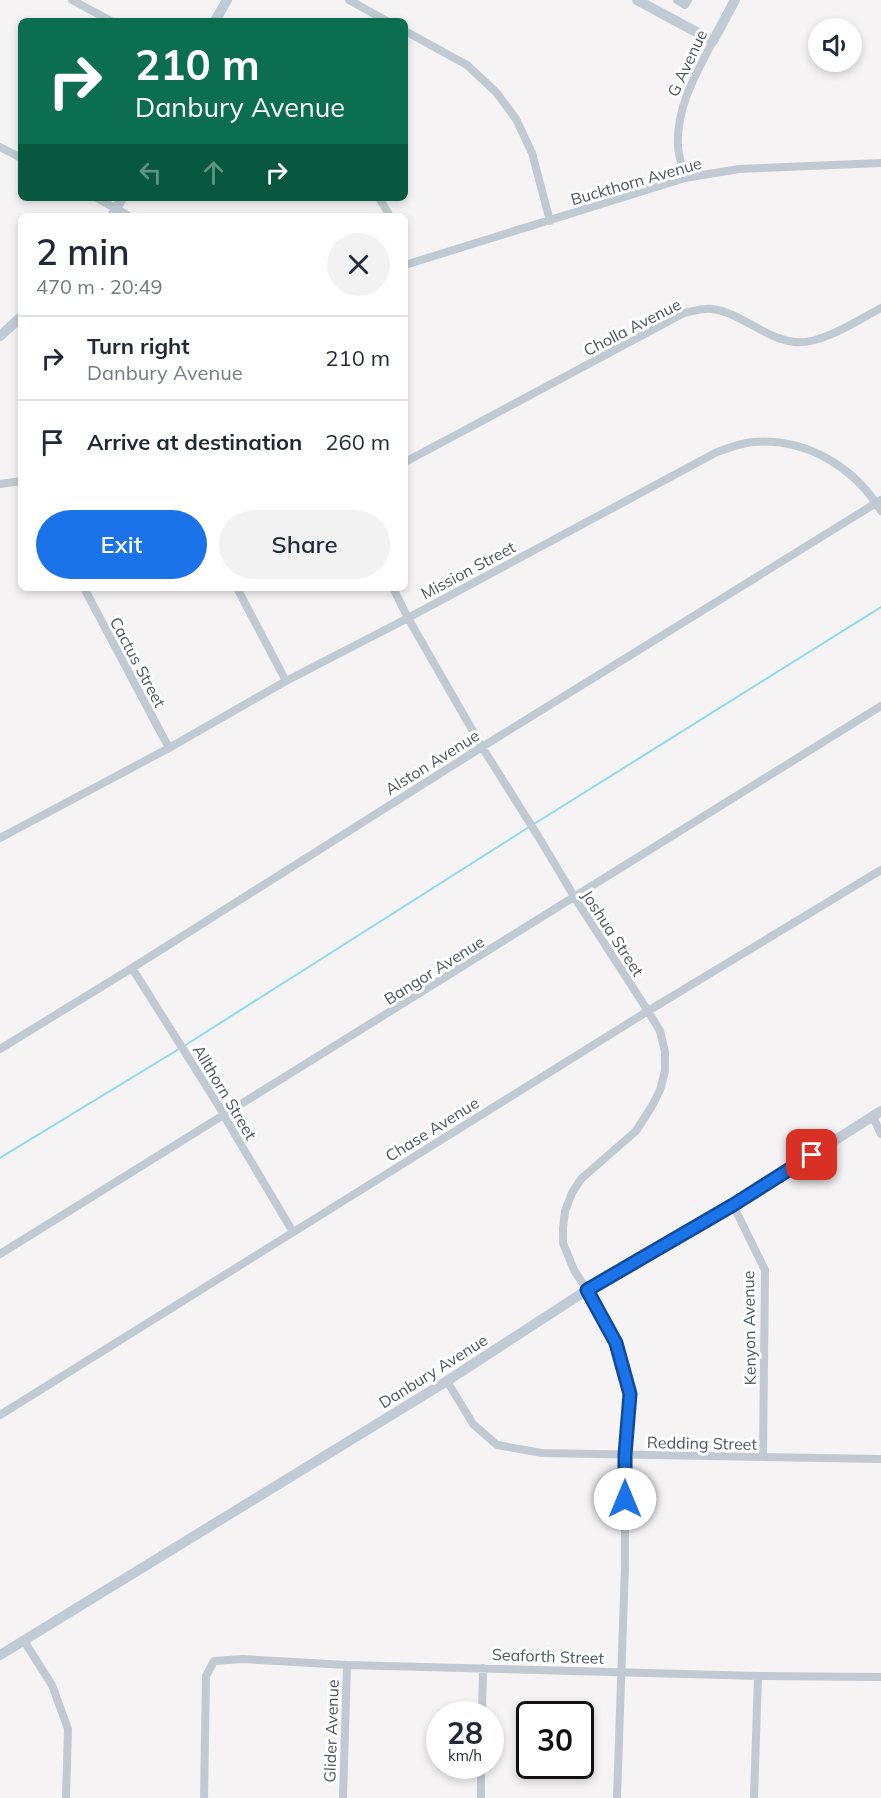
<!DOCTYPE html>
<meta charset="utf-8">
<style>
body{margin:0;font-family:Mulish,sans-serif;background:#f2f2f3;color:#1f2937;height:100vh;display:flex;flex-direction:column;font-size:22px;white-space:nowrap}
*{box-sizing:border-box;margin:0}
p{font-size:20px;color:#747a83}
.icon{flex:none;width:33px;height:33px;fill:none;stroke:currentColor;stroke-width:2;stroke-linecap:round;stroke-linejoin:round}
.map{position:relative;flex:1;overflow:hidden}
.side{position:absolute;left:18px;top:213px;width:390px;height:378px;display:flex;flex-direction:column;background:#fff;border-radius:9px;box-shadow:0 3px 9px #0003}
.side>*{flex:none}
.top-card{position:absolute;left:18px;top:18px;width:390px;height:183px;border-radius:9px;box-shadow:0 3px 9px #0003;background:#0b6e4f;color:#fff;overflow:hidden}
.buttons{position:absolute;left:808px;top:18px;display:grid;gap:12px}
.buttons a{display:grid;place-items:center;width:54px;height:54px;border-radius:50%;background:#fff;box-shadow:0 3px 9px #0003;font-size:30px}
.speed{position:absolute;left:426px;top:1701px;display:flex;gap:12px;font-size:30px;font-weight:700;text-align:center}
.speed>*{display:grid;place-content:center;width:78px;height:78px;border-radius:50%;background:#fff;box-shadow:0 3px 9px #0003;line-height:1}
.speed small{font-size:15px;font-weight:400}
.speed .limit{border:3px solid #111;border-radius:9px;background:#fff;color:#111}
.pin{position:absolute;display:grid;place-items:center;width:51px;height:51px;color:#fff;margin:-26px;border-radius:12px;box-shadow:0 3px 9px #0006}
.me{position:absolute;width:66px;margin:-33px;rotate:0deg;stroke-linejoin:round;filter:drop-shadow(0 0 4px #0008)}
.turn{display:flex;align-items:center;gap:21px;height:126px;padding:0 18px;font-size:27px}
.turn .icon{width:78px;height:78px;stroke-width:2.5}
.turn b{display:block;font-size:42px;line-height:51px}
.lanes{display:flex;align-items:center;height:57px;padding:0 18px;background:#0003;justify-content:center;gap:30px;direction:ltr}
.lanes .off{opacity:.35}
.round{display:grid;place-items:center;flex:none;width:63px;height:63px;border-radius:32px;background:#f2f2f3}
.headline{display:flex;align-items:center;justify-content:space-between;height:102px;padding:0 18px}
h1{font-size:36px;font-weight:600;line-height:45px}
.action{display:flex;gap:12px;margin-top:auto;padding:12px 18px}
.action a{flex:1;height:69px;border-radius:36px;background:#1a73e8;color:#fff;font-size:24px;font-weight:600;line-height:69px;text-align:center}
.action a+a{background:#f2f2f3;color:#1f2937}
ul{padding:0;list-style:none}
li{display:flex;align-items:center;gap:18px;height:84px;padding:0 18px;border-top:2px solid #e0e1e3}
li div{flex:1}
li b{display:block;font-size:22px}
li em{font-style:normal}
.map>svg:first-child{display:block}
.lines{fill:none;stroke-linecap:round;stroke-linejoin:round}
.stream{stroke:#90daee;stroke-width:2}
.street{stroke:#c1cad2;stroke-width:8}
.secondary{stroke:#c1cbd6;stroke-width:10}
.route-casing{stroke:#114b97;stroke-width:15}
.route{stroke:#1a73e8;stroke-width:10}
.labels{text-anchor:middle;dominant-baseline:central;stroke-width:6;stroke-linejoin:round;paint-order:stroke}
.street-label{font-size:16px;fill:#4a5661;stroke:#fff}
</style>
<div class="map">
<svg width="881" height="1798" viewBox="0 0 881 1798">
<rect width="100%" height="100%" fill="#f5f3f3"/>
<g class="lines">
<path class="stream" d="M534,824L881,607
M184,1046L529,827
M0,1158L179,1049"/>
<path class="street" d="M72,0L111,21
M349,0L387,21
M677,0L685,5L688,0
M405,31L467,65L496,92L516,119L532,153L550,221
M0,147L21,158
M685,178C683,167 678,156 678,146C676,107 696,74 713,41
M97,198L129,216
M379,198L390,216
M405,265L685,178L739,169L881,163
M405,462L684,313C693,311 704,308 712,309C742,313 765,339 795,342C821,345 858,320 881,308
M0,484L21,481
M84,588L169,748
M237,588L286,681
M393,588L408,618L482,747L538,836L575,898L648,1011L660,1031L665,1052V1071L660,1090L652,1106L636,1131L581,1179L572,1193L565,1211L563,1228V1243L574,1270L587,1290L616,1343L630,1394L625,1455V1566L617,1798
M0,838L169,748L286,681L408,618L717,452C728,448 741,443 753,442C805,438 854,466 881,511
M132,968L222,1111L224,1116L293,1232
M0,1049L132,968L482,747L881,500
M873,1117L881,1134
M733,1205L765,1270L763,1457
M0,1254L881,706
M447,1381L473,1424L497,1445L542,1453L881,1459
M0,1415L648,1011L881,870
M24,1641L52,1685L68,1729L66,1798
M482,1714L483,1668
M204,1798L206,1676L214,1661L243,1659L347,1665L758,1676L881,1677
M343,1798L347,1665
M481,1798V1766
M754,1798L758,1676"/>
<path class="secondary" d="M637,0L713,41L735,0
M215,21L227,0
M112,216L122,198
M0,336L21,317
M0,1655L447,1381L587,1290L733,1205L881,1111"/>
</g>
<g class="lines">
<g class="route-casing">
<path id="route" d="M625,1499V1455L630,1394L616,1343L587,1290L733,1205L812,1155"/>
</g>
<use href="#route" class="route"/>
</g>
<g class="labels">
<g class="street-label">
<text transform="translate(687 63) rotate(-65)">G Avenue</text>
<text transform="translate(636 181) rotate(-16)">Buckthorn Avenue</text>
<text transform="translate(632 327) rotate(-27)">Cholla Avenue</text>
<text transform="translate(468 570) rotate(-28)">Mission Street</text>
<text transform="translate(138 662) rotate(62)">Cactus Street</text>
<text transform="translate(432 762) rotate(-32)">Alston Avenue</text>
<text transform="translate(613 933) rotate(57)">Joshua Street</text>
<text transform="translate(434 970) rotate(-32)">Bangor Avenue</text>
<text transform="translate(225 1092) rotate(59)">Allthorn Street</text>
<text transform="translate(432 1129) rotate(-32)">Chase Avenue</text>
<text transform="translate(749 1328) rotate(-91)">Kenyon Avenue</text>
<text transform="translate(433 1371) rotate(-32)">Danbury Avenue</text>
<text transform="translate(702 1443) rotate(1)">Redding Street</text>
<text transform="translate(548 1656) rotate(2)">Seaforth Street</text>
<text transform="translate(331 1731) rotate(-88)">Glider Avenue</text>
</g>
</g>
</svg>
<div class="buttons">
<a><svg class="icon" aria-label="sound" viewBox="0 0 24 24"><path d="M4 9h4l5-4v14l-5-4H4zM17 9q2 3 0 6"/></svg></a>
</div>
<div class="speed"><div>28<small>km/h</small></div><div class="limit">30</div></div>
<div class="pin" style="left:812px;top:1155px;background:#d93025"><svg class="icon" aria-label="arrive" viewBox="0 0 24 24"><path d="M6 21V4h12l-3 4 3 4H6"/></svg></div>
<svg class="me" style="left:625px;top:1499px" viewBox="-20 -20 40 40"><circle r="19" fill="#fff"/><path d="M0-13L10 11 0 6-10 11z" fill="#1a73e8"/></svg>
<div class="top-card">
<div class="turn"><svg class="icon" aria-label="right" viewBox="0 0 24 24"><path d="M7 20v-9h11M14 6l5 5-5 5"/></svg><div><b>210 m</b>Danbury Avenue</div></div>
<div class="lanes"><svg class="icon off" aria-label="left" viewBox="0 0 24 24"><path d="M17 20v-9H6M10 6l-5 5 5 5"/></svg><svg class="icon off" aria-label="ahead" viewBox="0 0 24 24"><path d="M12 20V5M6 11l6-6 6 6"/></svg><svg class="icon" aria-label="right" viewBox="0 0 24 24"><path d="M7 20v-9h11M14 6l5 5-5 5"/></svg></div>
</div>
<section class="side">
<div class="headline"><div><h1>2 min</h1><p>470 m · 20:49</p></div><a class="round"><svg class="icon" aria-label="close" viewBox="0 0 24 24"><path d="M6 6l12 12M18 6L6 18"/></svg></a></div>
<ul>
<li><svg class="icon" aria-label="right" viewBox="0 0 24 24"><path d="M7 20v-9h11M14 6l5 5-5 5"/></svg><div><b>Turn right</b><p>Danbury Avenue</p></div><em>210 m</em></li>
<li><svg class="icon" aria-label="arrive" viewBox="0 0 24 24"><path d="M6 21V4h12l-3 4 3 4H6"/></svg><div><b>Arrive at destination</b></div><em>260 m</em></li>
</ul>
<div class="action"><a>Exit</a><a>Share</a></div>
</section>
</div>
